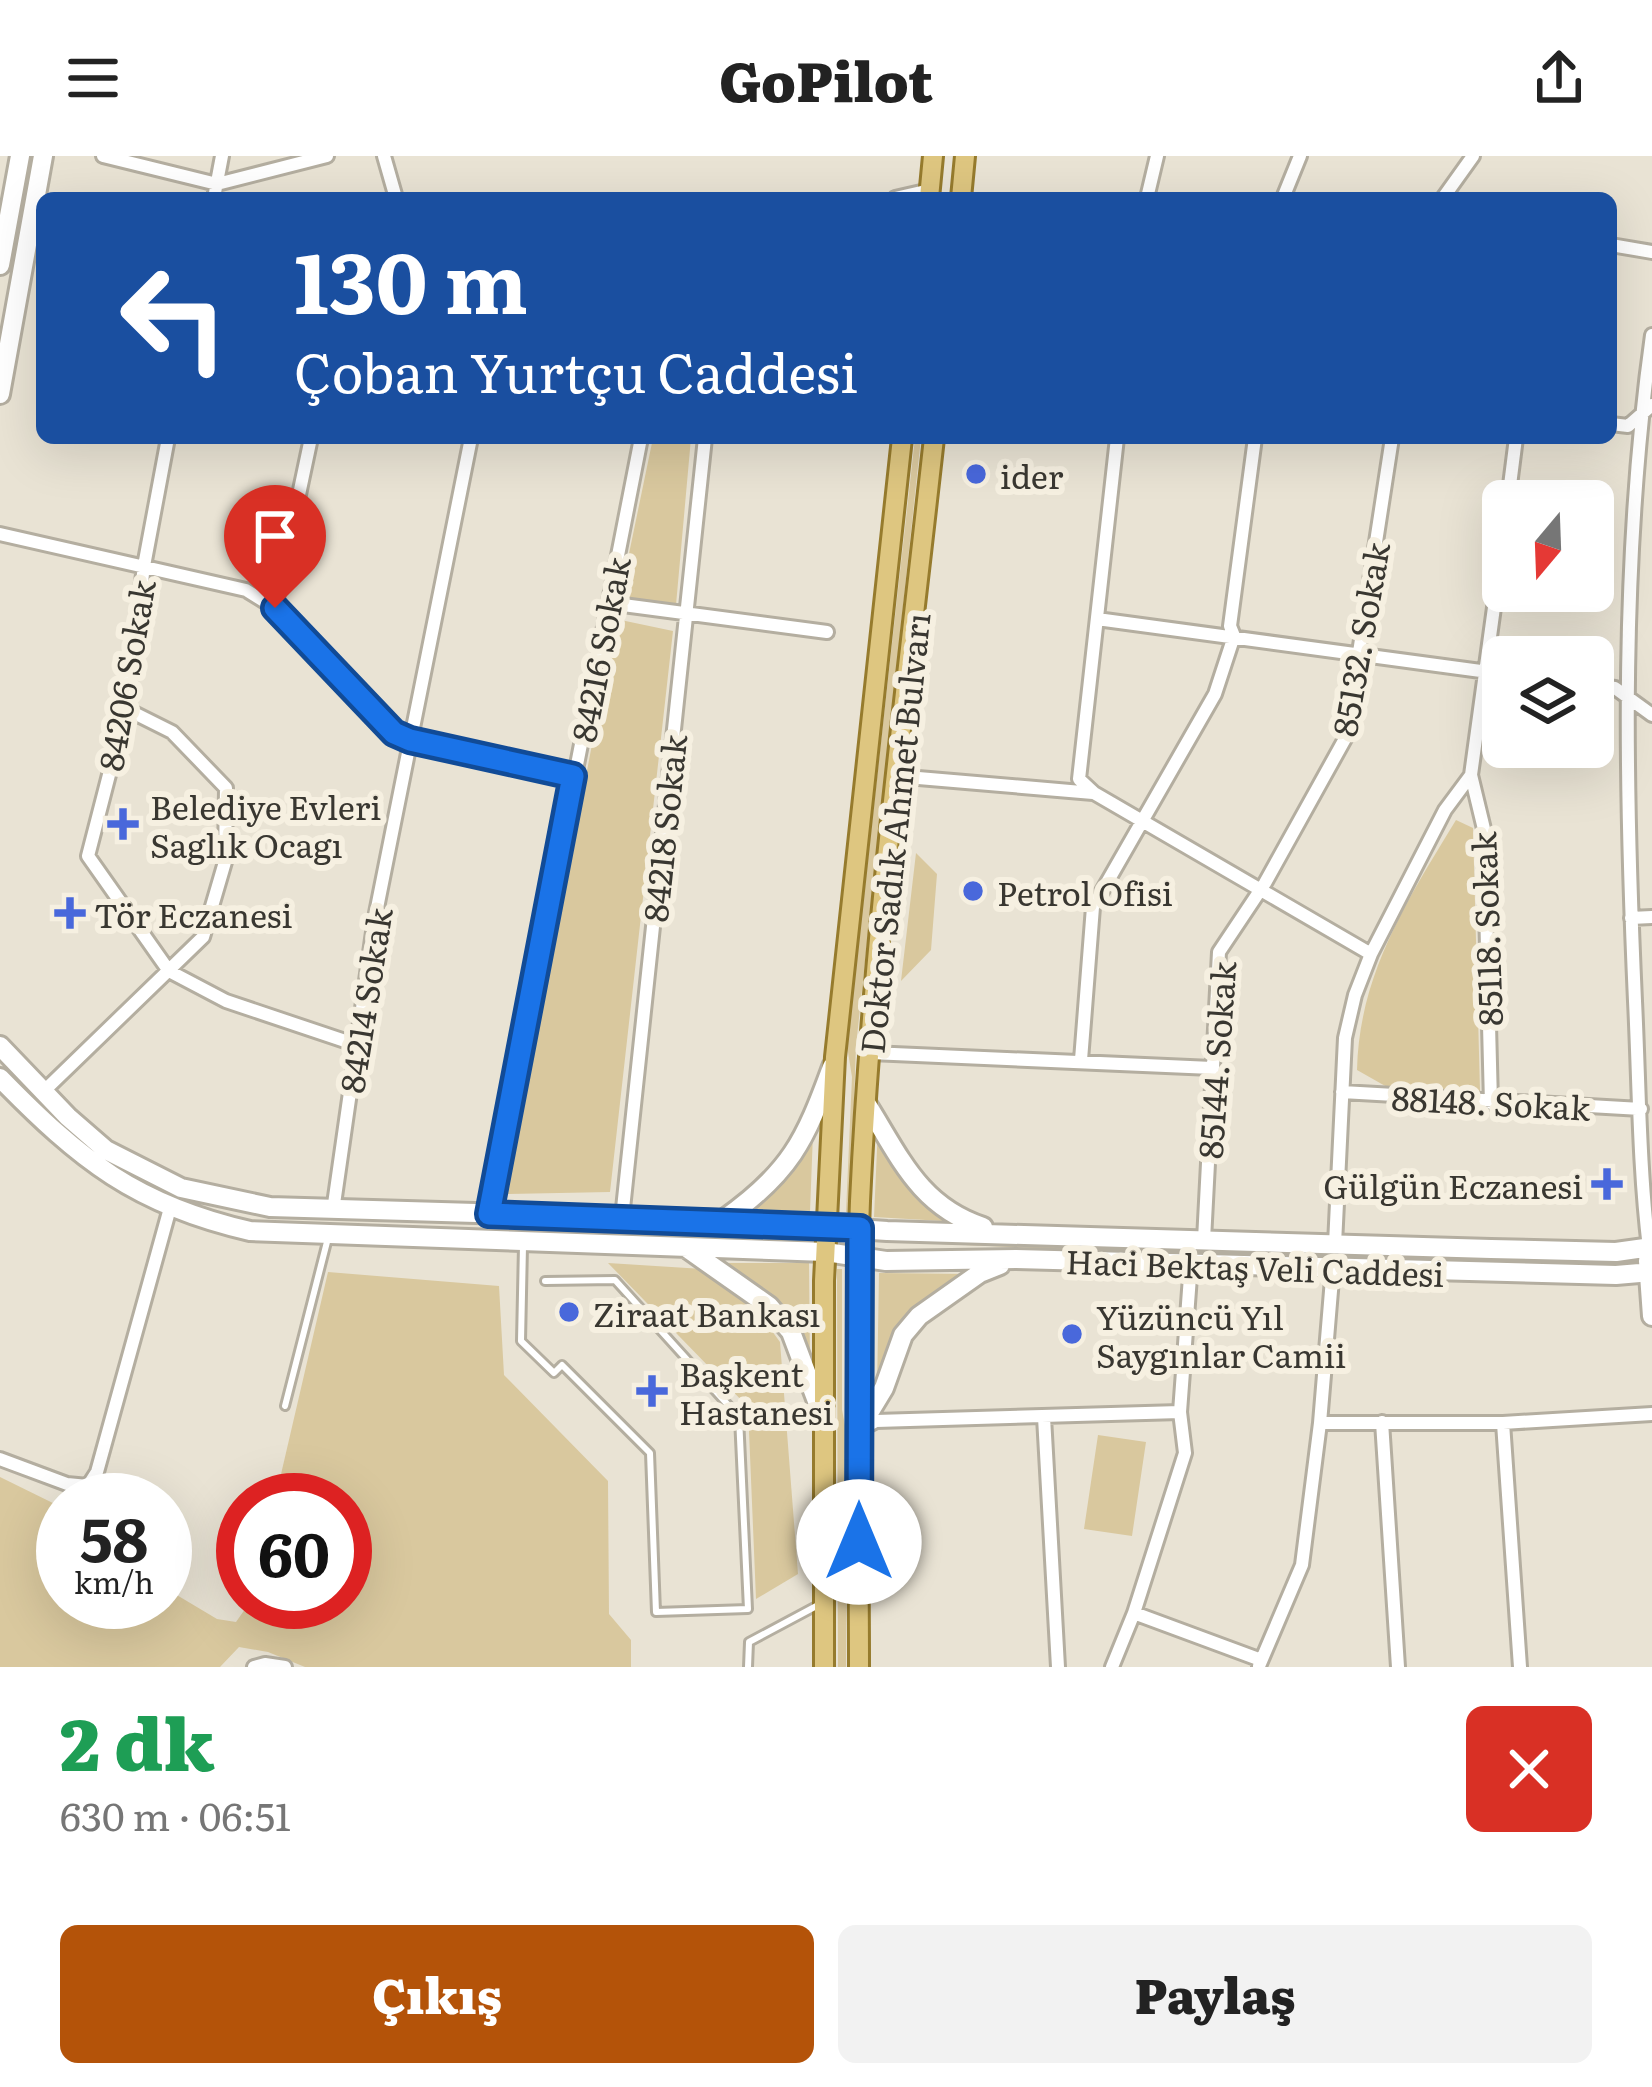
<!DOCTYPE html>
<html lang="tr">
<meta charset="utf-8">
<style>
body{margin:0;font-family:Literata,serif;background:#f2f2f2;color:#222;height:100vh;display:flex;flex-direction:column;font-size:45px;white-space:nowrap}
*{box-sizing:border-box;margin:0}
p{font-size:39px;color:#767676}
.icon{flex:none;width:66px;height:66px;fill:none;stroke:currentColor;stroke-width:2;stroke-linecap:round;stroke-linejoin:round}
.map{position:relative;height:1511px;overflow:hidden}
.side{display:flex;flex-direction:column;background:#fff;flex:1}
.side>*{flex:none}
.hud{position:absolute;left:36px;top:36px;width:1581px;height:252px;border-radius:18px;box-shadow:0 12px 48px #0002;background:#1a4fa0;color:#fff;overflow:hidden}
.needle{width:78px;rotate:199deg}
.controls{position:absolute;left:1482px;top:324px;display:grid;gap:24px}
.controls a{display:grid;place-items:center;width:132px;height:132px;border-radius:18px;background:#fff;box-shadow:0 12px 48px #0002;font-size:60px}
.speed{position:absolute;left:36px;top:1317px;display:flex;gap:24px;font-size:60px;font-weight:700;text-align:center}
.speed>*{display:grid;place-content:center;width:156px;height:156px;border-radius:50%;background:#fff;box-shadow:0 12px 48px #0002;line-height:1}
.speed small{font-size:30px;font-weight:400}
.speed .limit{border:18px solid #d22;background:#fff;color:#111}
.pin{position:absolute;display:grid;place-items:center;width:102px;height:102px;color:#fff;margin:-123px -51px;border-radius:50% 50% 50% 0;rotate:-45deg;box-shadow:0 0 12px #0007}
.pin .icon{rotate:45deg}
.me{position:absolute;width:132px;margin:-66px;rotate:0deg;stroke-linejoin:round;filter:drop-shadow(0 0 9px #0008)}
.turn{display:flex;align-items:center;gap:42px;height:252px;padding:0 60px;font-size:54px}
.turn .icon{width:156px;height:156px;stroke-width:2.5}
.turn b{display:block;font-size:84px;line-height:102px}
.round{display:grid;place-items:center;flex:none;width:126px;height:126px;border-radius:18px;background:#f2f2f2}
.headline{display:flex;align-items:center;justify-content:space-between;height:204px;padding:0 60px}
h1{font-size:72px;font-weight:800;line-height:90px;color:#1e9e55}
.primary-button{display:flex;gap:24px;margin-top:auto;padding:24px 60px}
.primary-button a{flex:1;height:138px;border-radius:18px;background:#b45309;color:#fff;font-size:48px;font-weight:800;line-height:138px;text-align:center}
.primary-button a+a{background:#f2f2f2;color:#222}
header{display:flex;justify-content:space-between;align-items:center;height:156px;padding:0 60px;background:#fff;font-size:54px;font-weight:800}
.map>svg:first-child{display:block}
.green{fill:#d9c89e}
.lines{fill:none;stroke-linecap:round;stroke-linejoin:round}
.lane-casing{stroke:#b4aea0;stroke-width:12}
.street-casing{stroke:#b4aea0;stroke-width:18}
.secondary-casing{stroke:#b4aea0;stroke-width:24}
.primary-casing{stroke:#967b2d;stroke-width:24}
.lane{stroke:#fff;stroke-width:6}
.street{stroke:#fff;stroke-width:12}
.secondary{stroke:#fff;stroke-width:18}
.primary{stroke:#dec680;stroke-width:18}
.route-casing{stroke:#114b97;stroke-width:30}
.route{stroke:#1a73e8;stroke-width:21}
.poi-dot{fill:#4968db;stroke:#f6f0e1;stroke-width:4.5}
.labels{text-anchor:middle;dominant-baseline:central;stroke-width:12;stroke-linejoin:round;paint-order:stroke}
.poi-label{font-size:33px;fill:#393731;stroke:#f6f0e1;text-anchor:start}
.street-label{font-size:33px;fill:#393731;stroke:#f6f0e1}
</style>
<header><svg class="icon" aria-label="menu" viewBox="0 0 24 24"><path d="M4 6h16M4 12h16M4 18h16"/></svg>GoPilot<svg class="icon" aria-label="share" viewBox="0 0 24 24"><path d="M12 15V3M7 8l5-5 5 5M5 13v7h14v-7"/></svg></header>
<div class="map">
<svg width="1652" height="1511" viewBox="0 0 1652 1511">
<rect width="100%" height="100%" fill="#e9e3d4"/>
<path class="green" d="M653,282H691L676,449L620,441Z
M915,282H921L856,890L850,1057L846,1056L852,921L847,890Z
M616,463L673,475L610,1036L506,1038Z
M1456,664L1473,672L1480,935L1387,931L1357,914C1359,818 1408,743 1456,664Z
M916,697L937,718L931,794L901,825Z
M878,971L908,1023L943,1065L874,1061Z
M813,977L810,1056L741,1055Z
M894,1086L1615,1105L1618,1108L1202,1099Z
M608,1107L703,1113L753,1149L780,1186L798,1418L756,1443L748,1251Z
M718,1107H809L810,1208Z
M837,1113H842V1254L846,1274V1511H838Z
M328,1116L499,1130L504,1219L608,1325L609,1458L631,1484V1511H305L268,1496L239,1491L220,1511H0V1321L63,1352V1446H165V1432L217,1463L236,1466L250,1446H345V1344H275Z
M879,1117L969,1118L921,1152L877,1234Z
M1098,1279L1146,1286L1132,1380L1084,1373Z"/>
<g class="lines">
<g class="lane-casing">
<path id="lane" d="M523,1090L521,1185L554,1217L562,1209L650,1297L656,1456L748,1453L739,1261L615,1124L545,1125
M285,1250L328,1082
M748,1511L749,1486L822,1447"/>
</g>
<g class="street-casing">
<path id="street" d="M103,0L217,28L327,0
M384,0L396,42
M214,42L222,0
M895,42L930,34
M1147,42L1157,0
M1283,42L1300,0
M1443,42L1473,0
M1611,89L1652,96
M1611,268L1628,270L1652,249
M168,282L144,410L126,553L88,700L169,815L226,845L357,889
M1117,282L1079,623L1094,637L1371,798
M1508,345L1516,282
M0,378L246,434L275,452L394,577L410,584L573,620
M608,447L827,476
M275,452L311,282
M1097,463L1503,518
M1593,529L1615,532L1652,559
M895,620L1093,637
M1631,762L1652,761
M871,897L1212,912
M1081,904L1093,751L1215,538L1234,480L1230,470L1255,282
M44,935L203,781L225,706L226,632L172,576L126,553
M1342,936L1641,953
M1491,947L1484,673L1471,619L1503,386
M333,1055L375,762L471,282
M489,1058L641,282
M622,1062L705,282
M1204,1084L1219,796L1265,727L1346,581L1392,282
M1335,1088L1345,882L1355,839L1371,798L1445,654L1471,619
M1649,1092C1639,1010 1639,927 1635,845C1625,623 1621,399 1652,179
M1191,1107L1180,1256L1185,1297L1134,1457L1261,1504
M1044,1261L1058,1511
M1382,1266L1398,1511
M1320,1267H1503L1652,1258
M1503,1267L1520,1511
M865,1271L876,1265L1180,1256
M0,1303L67,1328L88,1330L97,1316L170,1052
M1259,1510L1302,1409L1320,1267L1333,1111
M254,1511L265,1508L285,1511
M1112,1511L1134,1457"/>
</g>
<g class="secondary-casing">
<path id="secondary" d="M0,109L20,0
M0,238L43,0
M0,890L68,961L106,994L181,1032L270,1051L723,1064L887,1075L1491,1093L1616,1096L1652,1091
M0,922C80,1004 136,1049 250,1075L826,1096L886,1105L1016,1103L1616,1119L1652,1116
M866,947C900,1001 919,1050 983,1071
M723,1064C790,1017 805,985 832,911
M688,1093L769,1150L791,1176L823,1261
M1648,1105L1652,1160
M858,1275L884,1232L903,1179L919,1160L980,1117L1000,1109"/>
</g>
<g class="primary-casing">
<path id="primary" d="M929,42L933,0
M961,42L965,0
M824,1511V1125L835,901L902,282
M859,1511C859,1356 854,1200 860,1045C872,790 906,536 934,282"/>
</g>
<use href="#lane" class="lane"/>
<use href="#street" class="street"/>
<use href="#secondary" class="secondary"/>
<use href="#primary" class="primary"/>
</g>
<g class="lines">
<g class="route-casing">
<path id="route" d="M275,452L394,577L410,584L573,620L489,1058L860,1072L859,1386"/>
</g>
<use href="#route" class="route"/>
</g>
<g class="poi-dot">
<circle cx="976" cy="318" r="12"/>
<path d="M117 650h12v12h12v12h-12v12h-12v-12h-12v-12h12z"/>
<circle cx="973" cy="735" r="12"/>
<path d="M64 739h12v12h12v12h-12v12h-12v-12h-12v-12h12z"/>
<path d="M1601 1010h12v12h12v12h-12v12h-12v-12h-12v-12h12z"/>
<circle cx="569" cy="1156" r="12"/>
<circle cx="1072" cy="1178" r="12"/>
<path d="M646 1217h12v12h12v12h-12v12h-12v-12h-12v-12h12z"/>
</g>
<g class="labels">
<g class="poi-label">
<text x="1000" y="318">ider</text>
<text x="150" y="649">Belediye Evleri<tspan x="150" dy="38">Saglık Ocagı</tspan></text>
<text x="997" y="735">Petrol Ofisi</text>
<text x="94" y="757">Tör Eczanesi</text>
<text x="1583" y="1028" text-anchor="end">Gülgün Eczanesi</text>
<text x="593" y="1156">Ziraat Bankası</text>
<text x="1096" y="1159">Yüzüncü Yıl<tspan x="1096" dy="38">Saygınlar Camii</tspan></text>
<text x="679" y="1216">Başkent<tspan x="679" dy="38">Hastanesi</tspan></text>
</g>
<g class="street-label">
<text transform="translate(1359 483) rotate(-80)">85132. Sokak</text>
<text transform="translate(599 493) rotate(-79)">84216 Sokak</text>
<text transform="translate(125 519) rotate(-80)">84206 Sokak</text>
<text transform="translate(663 672) rotate(-84)">84218 Sokak</text>
<text transform="translate(893 677) rotate(-84)">Doktor Sadık Ahmet Bulvarı</text>
<text transform="translate(1485 773) rotate(-92)">85118. Sokak</text>
<text transform="translate(364 844) rotate(-81)">84214 Sokak</text>
<text transform="translate(1215 904) rotate(-86)">85144. Sokak</text>
<text transform="translate(1491 945) rotate(3)">88148. Sokak</text>
<text transform="translate(1255 1110) rotate(2)">Haci Bektaş Veli Caddesi</text>
</g>
</g>
</svg>
<div class="controls">
<a><svg class="needle" viewBox="-14 -14 28 28"><path d="M0-13l5 13h-10z" fill="#e53935"/><path d="M0 13l5-13h-10z" fill="#767676"/></svg></a>
<a><svg class="icon" aria-label="layers" viewBox="0 0 24 24"><path d="M12 4l9 5-9 5-9-5zM3 14l9 5 9-5"/></svg></a>
</div>
<div class="speed"><div>58<small>km/h</small></div><div class="limit">60</div></div>
<div class="pin" style="left:275px;top:452px;background:#d93025"><svg class="icon" aria-label="arrive" viewBox="0 0 24 24"><path d="M6 21V4h12l-3 4 3 4H6"/></svg></div>
<svg class="me" style="left:859px;top:1386px" viewBox="-20 -20 40 40"><circle r="19" fill="#fff"/><path d="M0-13L10 11 0 6-10 11z" fill="#1a73e8"/></svg>
<div class="hud">
<div class="turn"><svg class="icon" aria-label="left" viewBox="0 0 24 24"><path d="M17 20v-9H6M10 6l-5 5 5 5"/></svg><div><b>130 m</b>Çoban Yurtçu Caddesi</div></div>
</div>
</div>
<section class="side">
<div class="headline"><div><h1>2 dk</h1><p>630 m · 06:51</p></div><a class="round" style="background:#d93025;color:#fff"><svg class="icon" aria-label="close" viewBox="0 0 24 24"><path d="M6 6l12 12M18 6L6 18"/></svg></a></div>
<div class="primary-button"><a>Çıkış</a><a>Paylaş</a></div>
</section>
